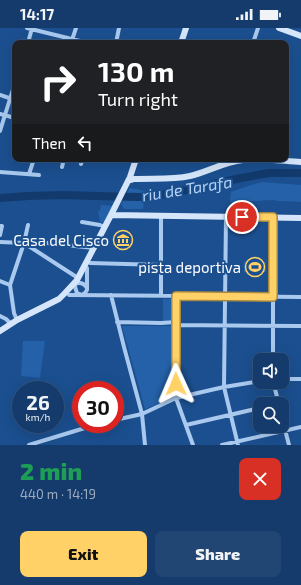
<!DOCTYPE html>
<meta charset="utf-8">
<style>
body{margin:0;font-family:"Exo 2",sans-serif;background:#214673;color:#f1f3f6;height:100vh;display:flex;flex-direction:column;font-size:15px;white-space:nowrap}
*{box-sizing:border-box;margin:0}
p{font-size:13px;color:#9dadc1}
.icon{flex:none;width:22px;height:22px;fill:none;stroke:currentColor;stroke-width:2;stroke-linecap:round;stroke-linejoin:round}
.map{position:relative;height:417px;overflow:hidden}
.side{display:flex;flex-direction:column;background:#143b6b;flex:1}
.side>*{flex:none}
.hud{position:absolute;left:12px;top:12px;width:277px;height:122px;border-radius:8px;box-shadow:0 4px 16px #0002,0 0 0 1px #33557e;background:#202124;color:#fff;overflow:hidden}
.tools{position:absolute;left:253px;top:325px;display:grid;gap:8px}
.tools a{display:grid;place-items:center;width:36px;height:36px;border-radius:8px;background:#143b6b;box-shadow:0 4px 16px #0002,0 0 0 1px #33557e;font-size:20px}
.speed{position:absolute;left:12px;top:353px;display:flex;gap:8px;font-size:20px;font-weight:700;text-align:center}
.speed>*{display:grid;place-content:center;width:52px;height:52px;border-radius:50%;background:#143b6b;box-shadow:0 4px 16px #0002,0 0 0 1px #33557e;line-height:1}
.speed small{font-size:10px;font-weight:400}
.speed .limit{border:6px solid #d22;background:#fff;color:#111}
.pin{position:absolute;display:grid;place-items:center;width:34px;height:34px;color:#fff;margin:-17px;border:2px solid #fff;border-radius:50%;box-shadow:0 1px 4px #0007}
.me{position:absolute;width:44px;margin:-22px;rotate:359deg;stroke-linejoin:round;filter:drop-shadow(0 0 3px #0008)}
.turn{display:flex;align-items:center;gap:14px;height:84px;padding:0 20px;font-size:18px}
.turn .icon{width:52px;height:52px;stroke-width:2.5}
.turn b{display:block;font-size:28px;line-height:34px}
.then{display:flex;align-items:center;height:38px;padding:0 20px;background:#0003;gap:8px;font-size:15px}
.round{display:grid;place-items:center;flex:none;width:42px;height:42px;border-radius:8px;background:#214673}
.overview{display:flex;align-items:center;justify-content:space-between;height:68px;padding:0 20px}
h1{font-size:24px;font-weight:800;line-height:30px;color:#1e9e55}
.primary-button{display:flex;gap:8px;margin-top:auto;padding:8px 20px}
.primary-button a{flex:1;height:46px;border-radius:8px;background:#ffd166;color:#111;font-size:16px;font-weight:800;line-height:46px;text-align:center}
.primary-button a+a{background:#214673;color:#f1f3f6}
.status{display:flex;justify-content:space-between;align-items:center;height:28px;padding:0 20px;background:#143b6b;direction:ltr}
.status svg{height:11px;fill:currentColor}
.map>svg:first-child{display:block}
.green{fill:#2461a8}
.lines{fill:none;stroke-linecap:round;stroke-linejoin:round}
.river{stroke:#123a6d;stroke-width:8}
.street{stroke:#a9c9ee;stroke-width:4}
.secondary{stroke:#d6e6fa;stroke-width:6}
.route-casing{stroke:#a68842;stroke-width:10}
.route{stroke:#ffd166;stroke-width:7}
.labels{text-anchor:middle;dominant-baseline:central;stroke-width:4;stroke-linejoin:round;paint-order:stroke}
.poi-label{font-size:15px;fill:#fff;stroke:#1b4f8f;text-anchor:end}
.water-label{font-size:16px;font-style:italic;fill:#b5d3f5;stroke:#1b4f8f}
</style>
<div class="status"><b>14:17</b><svg viewBox="0 0 49 12"><path d="M0 12V9h3v3zM5 12V6h3v6zM10 12V3h3v9zM15 12V0h3v12zM26 1h20v11H26zM47 4h2v5h-2z"/></svg></div>
<div class="map">
<svg width="301" height="417" viewBox="0 0 301 417">
<rect width="100%" height="100%" fill="#1b4f8f"/>
<path class="green" d="M262,154L301,157V174L278,173L274,172L230,174L231,164L248,158Z
M130,160L146,163L143,181H124L121,176Z
M101,177L115,178L106,195L100,194L98,183H100Z
M244,233L266,234V244H244Z
M163,271H174L173,294L163,295Z
M122,298H172V370L145,381Z
M23,313H45L40,350L21,348Z"/>
<g class="lines">
<path class="river" d="M0,170L28,168L64,167L95,168L140,169L168,166L241,150L269,145H301"/>
<path class="street" d="M27,0L88,15
M28,15L32,0
M71,15L76,0
M116,15L119,0
M253,15L258,0
M0,67L15,72
M0,86L15,90
M0,103L15,55
M81,136L83,131
M62,139L64,131
M0,144L39,147
M29,146L34,131
M161,188V268
M226,189L224,359L238,417
M82,194L100,197L105,199
M0,198H2L0,207
M0,214L24,215L78,250
M47,215L94,220
M90,235L161,237
M0,253L10,257
M76,254L75,259L77,265L82,267L85,265L87,262V240
M74,256C79,254 84,255 87,260
M69,267L301,269
M111,267L124,319L142,386L176,370L175,297L176,268
M0,288L6,291L11,296
M17,292L14,285L10,257L24,215L28,197
M117,294L161,295L176,294
M175,297L301,298
M273,332V189
M282,351H301
M273,354L279,376
M282,390L289,417
M115,392L142,386L145,417
M186,397L260,380
M29,417L98,396
M193,417L176,370L224,359L260,353
M222,417L301,399"/>
<path class="secondary" d="M279,0L301,8
M181,15L186,0
M131,152L134,151C152,150 172,152 190,148C207,144 224,134 243,132C262,130 282,133 301,134
M111,187L301,190
M0,303L17,292L59,271L65,265L77,252L111,187L130,149L136,131"/>
</g>
<g class="lines">
<g class="route-casing">
<path id="route" d="M176,356V268L273,269V189H242"/>
</g>
<use href="#route" class="route"/>
</g>
<defs>
<g id="museum-ring" transform="scale(1)"><circle r="9.5" fill="#1b4f8f" stroke="#ffd166" stroke-width="1.5"/><path d="M0-6L6-3V-2H-6V-3ZM-5-1h2V3h-2ZM-1-1h2V3h-2ZM3-1h2V3H3ZM-6 4H6V6H-6Z" fill="#ffd166"/></g>
<g id="stadium-ring" transform="scale(1)"><circle r="9.5" fill="#1b4f8f" stroke="#ffd166" stroke-width="1.5"/><path d="M0-5a6.5 5 0 1 0 0 10a6.5 5 0 1 0 0-10ZM-3.5-1.8h7v3.6h-7Z" fill="#ffd166"/></g>
</defs>
<g fill-rule="evenodd">
<use href="#museum-ring" x="123" y="212"/>
<use href="#stadium-ring" x="255" y="239"/>
</g>
<g class="labels">
<g class="poi-label">
<text x="109" y="212">Casa del Cisco</text>
<text x="241" y="239">pista deportiva</text>
</g>
<g class="water-label">
<text transform="translate(187 160) rotate(-9)">riu de Tarafa</text>
</g>
</g>
</svg>
<div class="tools">
<a><svg class="icon" aria-label="sound" viewBox="0 0 24 24"><path d="M4 9h4l5-4v14l-5-4H4zM17 9q2 3 0 6"/></svg></a>
<a><svg class="icon" aria-label="search" viewBox="0 0 24 24"><circle cx="10" cy="10" r="6"/><path d="M15 15l6 6"/></svg></a>
</div>
<div class="speed"><div>26<small>km/h</small></div><div class="limit">30</div></div>
<div class="pin" style="left:242px;top:189px;background:#d93025"><svg class="icon" aria-label="arrive" viewBox="0 0 24 24"><path d="M6 21V4h12l-3 4 3 4H6"/></svg></div>
<svg class="me" style="left:176px;top:356px" viewBox="-20 -20 40 40"><path d="M0-17L14 15 0 8-14 15z" fill="#ffd166" stroke="#fff" stroke-width="4"/></svg>
<div class="hud">
<div class="turn"><svg class="icon" aria-label="right" viewBox="0 0 24 24"><path d="M7 20v-9h11M14 6l5 5-5 5"/></svg><div><b>130 m</b>Turn right</div></div>
<div class="then">Then<svg class="icon" aria-label="left" viewBox="0 0 24 24"><path d="M17 20v-9H6M10 6l-5 5 5 5"/></svg></div>
</div>
</div>
<section class="side">
<div class="overview"><div><h1>2 min</h1><p>440 m · 14:19</p></div><a class="round" style="background:#d93025;color:#fff"><svg class="icon" aria-label="close" viewBox="0 0 24 24"><path d="M6 6l12 12M18 6L6 18"/></svg></a></div>
<div class="primary-button"><a>Exit</a><a>Share</a></div>
</section>
